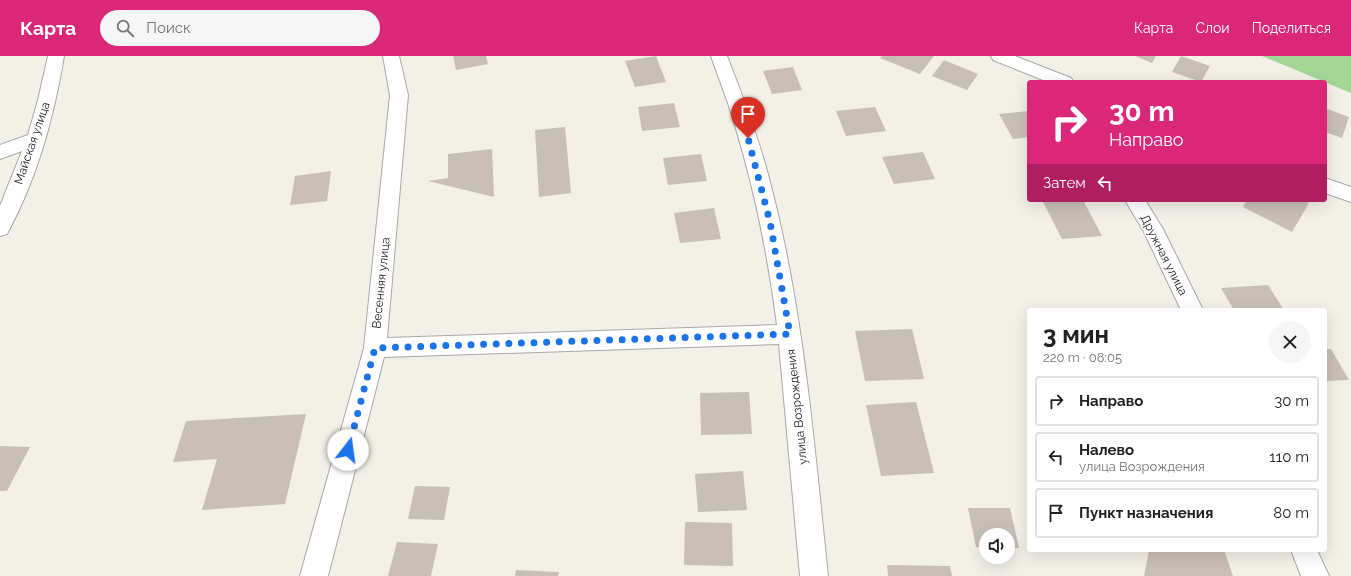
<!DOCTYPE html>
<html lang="ru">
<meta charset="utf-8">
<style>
body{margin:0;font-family:Raleway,sans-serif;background:#f6f6f6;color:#202124;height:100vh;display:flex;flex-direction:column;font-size:15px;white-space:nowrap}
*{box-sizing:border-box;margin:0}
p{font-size:13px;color:#757577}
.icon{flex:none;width:22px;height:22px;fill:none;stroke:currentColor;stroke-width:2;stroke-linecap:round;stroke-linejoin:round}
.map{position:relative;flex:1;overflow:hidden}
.details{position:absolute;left:1027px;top:252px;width:300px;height:244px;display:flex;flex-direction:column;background:#fff;border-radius:4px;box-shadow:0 4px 16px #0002}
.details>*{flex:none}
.guide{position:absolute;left:1027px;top:24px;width:300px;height:122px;border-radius:4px;box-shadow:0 4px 16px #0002;background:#db2777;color:#fff;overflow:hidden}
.tools{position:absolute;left:979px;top:472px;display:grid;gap:8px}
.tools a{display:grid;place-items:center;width:36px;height:36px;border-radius:50%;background:#fff;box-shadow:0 4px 16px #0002;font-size:20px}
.pin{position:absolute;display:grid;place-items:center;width:34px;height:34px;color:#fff;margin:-41px -17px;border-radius:50% 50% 50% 0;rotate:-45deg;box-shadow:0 0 4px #0007}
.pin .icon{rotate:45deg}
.me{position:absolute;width:44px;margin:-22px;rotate:15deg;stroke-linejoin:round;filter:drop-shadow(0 0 3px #0008)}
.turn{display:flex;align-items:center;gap:14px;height:84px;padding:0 16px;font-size:18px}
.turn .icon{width:52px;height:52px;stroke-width:2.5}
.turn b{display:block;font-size:28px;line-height:34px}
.then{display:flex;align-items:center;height:38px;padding:0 16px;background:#0003;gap:8px;font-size:15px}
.round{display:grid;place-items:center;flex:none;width:42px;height:42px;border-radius:21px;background:#f6f6f6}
.summary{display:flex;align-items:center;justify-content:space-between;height:68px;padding:0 16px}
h1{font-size:24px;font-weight:700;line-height:30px}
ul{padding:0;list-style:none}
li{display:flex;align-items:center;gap:12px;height:50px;margin:0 8px 6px;padding:0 8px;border:2px solid #e0e0e0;border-radius:4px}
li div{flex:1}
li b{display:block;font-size:15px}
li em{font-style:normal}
header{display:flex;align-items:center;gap:24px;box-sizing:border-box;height:56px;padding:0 20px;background:#db2777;color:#fff}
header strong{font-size:19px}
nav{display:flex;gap:22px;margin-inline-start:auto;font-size:14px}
.search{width:280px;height:36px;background:#f6f6f6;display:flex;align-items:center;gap:10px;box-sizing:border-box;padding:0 14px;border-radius:22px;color:#757577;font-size:15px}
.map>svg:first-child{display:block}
.forest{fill:#a4d698}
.building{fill:#c8bfb6}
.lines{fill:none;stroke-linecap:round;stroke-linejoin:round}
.minor-casing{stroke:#a8a8a8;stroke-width:2}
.minor{fill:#fff;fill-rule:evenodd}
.route{stroke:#1a73e8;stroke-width:7;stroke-dasharray:0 12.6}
.labels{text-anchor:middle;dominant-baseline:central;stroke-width:3;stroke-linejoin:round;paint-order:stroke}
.street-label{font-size:12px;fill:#212121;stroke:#fff}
</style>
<header>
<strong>Карта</strong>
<div class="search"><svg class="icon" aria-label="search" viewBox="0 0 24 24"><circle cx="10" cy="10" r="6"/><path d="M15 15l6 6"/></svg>Поиск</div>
<nav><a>Карта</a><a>Слои</a><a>Поделиться</a></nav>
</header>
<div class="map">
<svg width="1351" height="520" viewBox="0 0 1351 520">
<rect width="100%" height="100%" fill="#f2f0e7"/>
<path class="forest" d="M1262,0H1351V37Z"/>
<path class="building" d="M453,0H486L488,8L456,14Z
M656,0L666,26L635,31L625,5Z
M882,0H934L920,18L880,2Z
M1135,0H1156L1152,7Z
M1181,0L1210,10L1201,26L1172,16Z
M944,4L978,18L967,34L932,20Z
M793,11L802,34L772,38L763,15Z
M674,47L680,71L642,75L638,51Z
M875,51L886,75L846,80L836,55Z
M1325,52L1349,61L1342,82L1325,76Z
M1029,55V81L1013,83L999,58Z
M565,71L571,137L539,141L535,74Z
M492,93L494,141L428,125L448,122V98Z
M923,96L935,123L894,128L882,101Z
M701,98L707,125L668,129L663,102Z
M331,115L327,145L290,149L295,120Z
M1042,144H1083L1102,180L1062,183Z
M1247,144H1302L1309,147L1292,176L1243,151Z
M714,152L721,183L680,187L674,157Z
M1268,229L1284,254H1234L1221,232Z
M912,273L924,323L865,325L855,275Z
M1325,293H1331L1349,324L1325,325Z
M749,336L752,378L701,379L700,337Z
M916,346L934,417L881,420L866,349Z
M306,358L285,448L202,454L217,403L173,406L186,365Z
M0,390L30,391L7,435H0Z
M743,415L747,454L698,456L695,418Z
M415,430L450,431L444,464L408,463Z
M968,452H1010L1019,492H1008V479H986V491H976Z
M685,466L732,467L733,510L684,509Z
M397,486L438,488L431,520H388Z
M1149,494H1224L1233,520H1144Z
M887,509L950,510L952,520H888Z
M516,514L559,516L558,520H515Z"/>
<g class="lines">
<g class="minor-casing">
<path id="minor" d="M48,0H64C54,61 37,123 7,178L0,180V150L22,95L0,103V89L28,79L38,44Z
M383,0H399L408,39L387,282L777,269C768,199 754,130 733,63C727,42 718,21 711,0H727C743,41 759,83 770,126C804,255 814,388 828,520H800L779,288L384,301L328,520H300L364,292L390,39Z
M991,0H1015L1071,22L1074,26H1048L993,4Z
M1325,122L1351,131V146L1325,137Z
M1125,144H1145L1163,173L1203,254H1181L1144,176Z
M1291,494H1317L1329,520H1301Z"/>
</g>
<use href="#minor" class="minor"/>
</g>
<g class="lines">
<path class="route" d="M348,394L375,292L790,278L770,166L748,82"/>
</g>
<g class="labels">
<g class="street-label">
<text transform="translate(32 87) rotate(-71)">Майская улица</text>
<text transform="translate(1164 199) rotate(63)">Дружная улица</text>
<text transform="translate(381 227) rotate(-84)">Весенняя улица</text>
<text transform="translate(797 351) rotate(-96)">улица Возрождения</text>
</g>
</g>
</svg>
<div class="tools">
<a><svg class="icon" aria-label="sound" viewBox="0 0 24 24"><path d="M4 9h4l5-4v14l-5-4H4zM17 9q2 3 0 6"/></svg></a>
</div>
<div class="pin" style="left:748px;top:82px;background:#d93025"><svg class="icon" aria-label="arrive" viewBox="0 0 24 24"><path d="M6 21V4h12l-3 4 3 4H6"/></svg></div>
<svg class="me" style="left:348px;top:394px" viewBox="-20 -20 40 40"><circle r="19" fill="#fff"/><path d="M0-13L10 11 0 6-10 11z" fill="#1a73e8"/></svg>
<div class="guide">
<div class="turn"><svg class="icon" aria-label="right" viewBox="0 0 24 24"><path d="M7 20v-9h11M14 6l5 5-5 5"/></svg><div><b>30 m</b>Направо</div></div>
<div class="then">Затем<svg class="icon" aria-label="left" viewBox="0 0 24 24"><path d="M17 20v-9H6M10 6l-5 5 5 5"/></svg></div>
</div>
<section class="details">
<div class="summary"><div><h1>3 мин</h1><p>220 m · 08:05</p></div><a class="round"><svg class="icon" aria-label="close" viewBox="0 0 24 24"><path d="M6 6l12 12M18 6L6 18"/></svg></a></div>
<ul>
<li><svg class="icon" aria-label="right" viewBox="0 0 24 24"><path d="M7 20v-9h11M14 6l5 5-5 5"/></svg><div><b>Направо</b></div><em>30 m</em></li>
<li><svg class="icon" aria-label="left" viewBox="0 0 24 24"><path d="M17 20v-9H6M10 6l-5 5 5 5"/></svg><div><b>Налево</b><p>улица Возрождения</p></div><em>110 m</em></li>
<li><svg class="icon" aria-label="arrive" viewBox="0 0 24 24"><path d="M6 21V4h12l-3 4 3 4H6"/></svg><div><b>Пункт назначения</b></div><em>80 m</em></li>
</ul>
</section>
</div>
